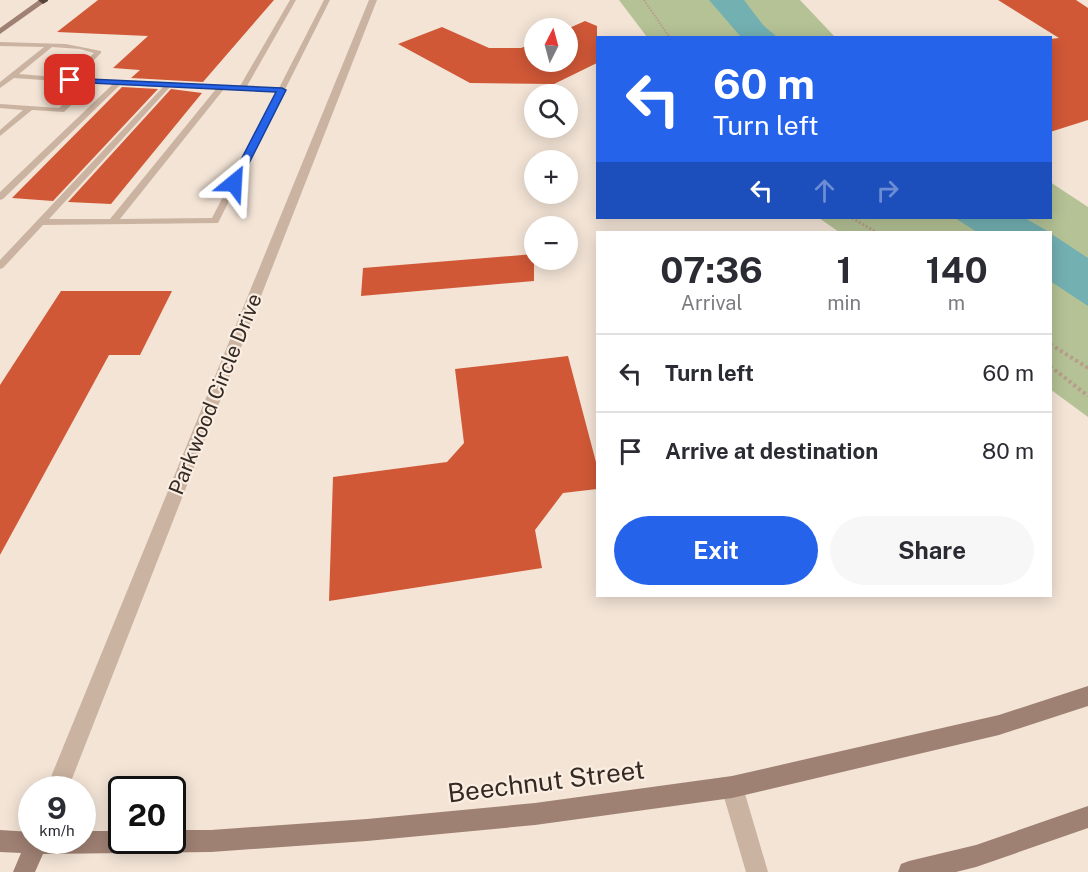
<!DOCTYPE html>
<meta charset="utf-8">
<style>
body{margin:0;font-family:"Public Sans",sans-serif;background:#f7f7f7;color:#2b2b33;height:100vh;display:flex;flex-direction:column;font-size:22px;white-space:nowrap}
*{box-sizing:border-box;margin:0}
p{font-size:20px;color:#7c7c81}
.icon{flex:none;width:33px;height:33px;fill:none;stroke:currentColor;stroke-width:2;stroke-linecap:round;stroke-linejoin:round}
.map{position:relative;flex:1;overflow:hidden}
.drawer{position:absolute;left:596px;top:231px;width:456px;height:366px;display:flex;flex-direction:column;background:#fff;border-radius:0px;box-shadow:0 3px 15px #0003}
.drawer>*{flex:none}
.banner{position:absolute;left:596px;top:36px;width:456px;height:183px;border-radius:0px;box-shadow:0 3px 15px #0003;background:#2563eb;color:#fff;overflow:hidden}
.needle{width:39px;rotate:6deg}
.controls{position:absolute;left:524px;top:18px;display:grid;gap:12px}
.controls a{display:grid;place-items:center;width:54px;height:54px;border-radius:50%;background:#fff;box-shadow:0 3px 15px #0003;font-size:30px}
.speed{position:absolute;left:18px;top:776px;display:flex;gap:12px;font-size:30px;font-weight:700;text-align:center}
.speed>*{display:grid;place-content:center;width:78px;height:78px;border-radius:50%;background:#fff;box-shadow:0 3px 15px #0003;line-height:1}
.speed small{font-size:15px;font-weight:400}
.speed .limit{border:3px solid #111;border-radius:9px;background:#fff;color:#111}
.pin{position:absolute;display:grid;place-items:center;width:51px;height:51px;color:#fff;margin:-26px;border-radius:12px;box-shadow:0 3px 9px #0006}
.me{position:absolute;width:66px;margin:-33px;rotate:27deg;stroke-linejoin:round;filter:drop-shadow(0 0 4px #0008)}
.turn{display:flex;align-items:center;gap:21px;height:126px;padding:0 18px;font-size:27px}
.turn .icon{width:78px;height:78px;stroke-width:2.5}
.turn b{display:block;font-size:42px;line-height:51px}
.lanes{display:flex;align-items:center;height:57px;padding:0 18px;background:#0003;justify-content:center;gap:30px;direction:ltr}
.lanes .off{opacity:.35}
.eta{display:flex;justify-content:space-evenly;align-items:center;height:102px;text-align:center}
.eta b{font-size:36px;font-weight:700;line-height:42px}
.cta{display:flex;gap:12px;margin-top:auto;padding:12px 18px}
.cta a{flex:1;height:69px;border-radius:36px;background:#2563eb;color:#fff;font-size:24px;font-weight:700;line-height:69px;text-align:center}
.cta a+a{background:#f7f7f7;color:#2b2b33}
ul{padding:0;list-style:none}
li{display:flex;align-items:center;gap:18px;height:78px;padding:0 18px;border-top:2px solid #e1e1e2}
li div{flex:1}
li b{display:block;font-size:22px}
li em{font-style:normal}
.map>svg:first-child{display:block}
.green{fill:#b4c295}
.water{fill:#73b0b2}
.building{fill:#d05837}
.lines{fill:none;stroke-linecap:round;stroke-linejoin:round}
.path-far2{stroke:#b79d8b;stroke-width:2;stroke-dasharray:1.5 1.5;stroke-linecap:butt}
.path-far1{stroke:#b79d8b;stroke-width:3;stroke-dasharray:2 2;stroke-linecap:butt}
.path{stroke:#b79d8b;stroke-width:4;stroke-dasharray:3 3;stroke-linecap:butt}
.service{fill:#cbb3a1;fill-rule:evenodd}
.minor{fill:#cbb3a1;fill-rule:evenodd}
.tertiary{fill:#cbb3a1;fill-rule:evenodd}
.secondary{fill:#9f8173;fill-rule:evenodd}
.motorway{fill:#56433b;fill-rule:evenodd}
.route{fill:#2563eb;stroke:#184099;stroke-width:1.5}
.labels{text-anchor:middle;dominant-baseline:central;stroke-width:4.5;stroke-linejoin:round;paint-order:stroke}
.street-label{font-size:21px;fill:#352924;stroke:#faeee2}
.near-street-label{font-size:26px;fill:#352924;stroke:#faeee2}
</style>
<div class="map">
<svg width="1088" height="872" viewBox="0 0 1088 872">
<rect width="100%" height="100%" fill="#f3e4d6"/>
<path class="green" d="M619,0H800L835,37H647Z
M1050,182L1088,207V417L1050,389V232H839L819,218H1050Z"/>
<path class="water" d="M709,0H744L763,25L777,37H741Z
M955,218H1025L1049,232H977Z
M1050,233L1088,258V306L1050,281Z"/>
<path class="building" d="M98,0H274L203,82L131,78L140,70L113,68L148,36L57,32Z
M998,0H1076L1088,8V120L1050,132V39L1059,38Z
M585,21L597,26V63L554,84L470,83L398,44L442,27L489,48H521L534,43V62H567V29Z
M122,87L158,89L53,201L12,198Z
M171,89L202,93L111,204L68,202Z
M534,254V281L361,296L363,268Z
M61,291H172L140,355H109L0,555V385Z
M568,356L597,466V489L563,493L535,530L542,568L329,601L333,477L447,462L464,443L455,369Z"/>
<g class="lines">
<path class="path-far2" d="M644,0L670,38"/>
<path class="path-far1" d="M852,218L876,232"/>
<path class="path" d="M1050,344L1088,368
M1050,366L1088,396"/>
<path class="service" d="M290,0H296L247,86L279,88L324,0H330L218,223L43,225L3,268L0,269V260L163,87L120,85L3,199L0,200V192L113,84L94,83L64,112L32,110L0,136V130L23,110L0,108V104L59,108L86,83L14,78L0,88V82L44,47L0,46V42L66,44L101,51V53L76,78L240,86ZM52,47L80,49L94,53L68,78L19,74ZM170,87L216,89L110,219H49ZM224,89L277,92L212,218L120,219Z"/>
<path class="minor" d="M369,0H377L68,789H46Z"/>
<path class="tertiary" d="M732,776L739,780L743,787L768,872H746L721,787L725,780Z"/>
<path class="secondary" d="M39,0H48L0,34V28Z
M1088,686V706L999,735L732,798L535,825L367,841L211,852L43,854L35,872H13L21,853L0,852V830L32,832V840H82V831H122V840H172V830H211L367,819L535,803L732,776L999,715Z
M1088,806V828L976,867L956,872H898L901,864L909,861L976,845Z"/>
<path class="motorway" d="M38,0H48V1L43,4Z"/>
</g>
<path class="route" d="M67,78L282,88L286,90L239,183L234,186L229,183L276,92L70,82L66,80Z"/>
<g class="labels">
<g class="street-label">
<text transform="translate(215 394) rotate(-68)">Parkwood Circle Drive</text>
</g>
<g class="near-street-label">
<text transform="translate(546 781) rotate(-7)">Beechnut Street</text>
</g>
</g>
</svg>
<div class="controls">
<a><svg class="needle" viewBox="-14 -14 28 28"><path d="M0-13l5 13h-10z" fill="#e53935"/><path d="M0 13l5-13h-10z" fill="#7c7c81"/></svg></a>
<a><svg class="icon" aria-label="search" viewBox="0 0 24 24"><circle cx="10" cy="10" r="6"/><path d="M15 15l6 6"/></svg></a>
<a>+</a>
<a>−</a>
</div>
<div class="speed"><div>9<small>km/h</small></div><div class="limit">20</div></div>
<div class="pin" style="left:70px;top:80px;background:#d93025"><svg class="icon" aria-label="arrive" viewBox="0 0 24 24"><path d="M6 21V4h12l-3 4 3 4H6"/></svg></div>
<svg class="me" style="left:234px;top:183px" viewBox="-20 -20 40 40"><path d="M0-17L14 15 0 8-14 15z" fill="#2563eb" stroke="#fff" stroke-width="4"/></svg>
<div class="banner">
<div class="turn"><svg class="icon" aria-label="left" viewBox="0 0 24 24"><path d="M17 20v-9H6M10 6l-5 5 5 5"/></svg><div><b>60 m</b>Turn left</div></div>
<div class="lanes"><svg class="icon" aria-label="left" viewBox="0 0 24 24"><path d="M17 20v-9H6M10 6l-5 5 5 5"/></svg><svg class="icon off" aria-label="ahead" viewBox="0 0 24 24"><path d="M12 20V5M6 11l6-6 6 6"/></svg><svg class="icon off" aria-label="right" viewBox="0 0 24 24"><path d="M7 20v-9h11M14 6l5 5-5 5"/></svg></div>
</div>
<section class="drawer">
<div class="eta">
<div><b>07:36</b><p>Arrival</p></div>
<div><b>1</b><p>min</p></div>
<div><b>140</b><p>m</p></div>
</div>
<ul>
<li><svg class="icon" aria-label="left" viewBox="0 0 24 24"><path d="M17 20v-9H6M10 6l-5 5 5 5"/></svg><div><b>Turn left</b></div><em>60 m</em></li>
<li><svg class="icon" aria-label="arrive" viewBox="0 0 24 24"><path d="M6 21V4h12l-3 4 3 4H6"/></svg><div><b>Arrive at destination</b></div><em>80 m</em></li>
</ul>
<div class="cta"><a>Exit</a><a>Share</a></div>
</section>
</div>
